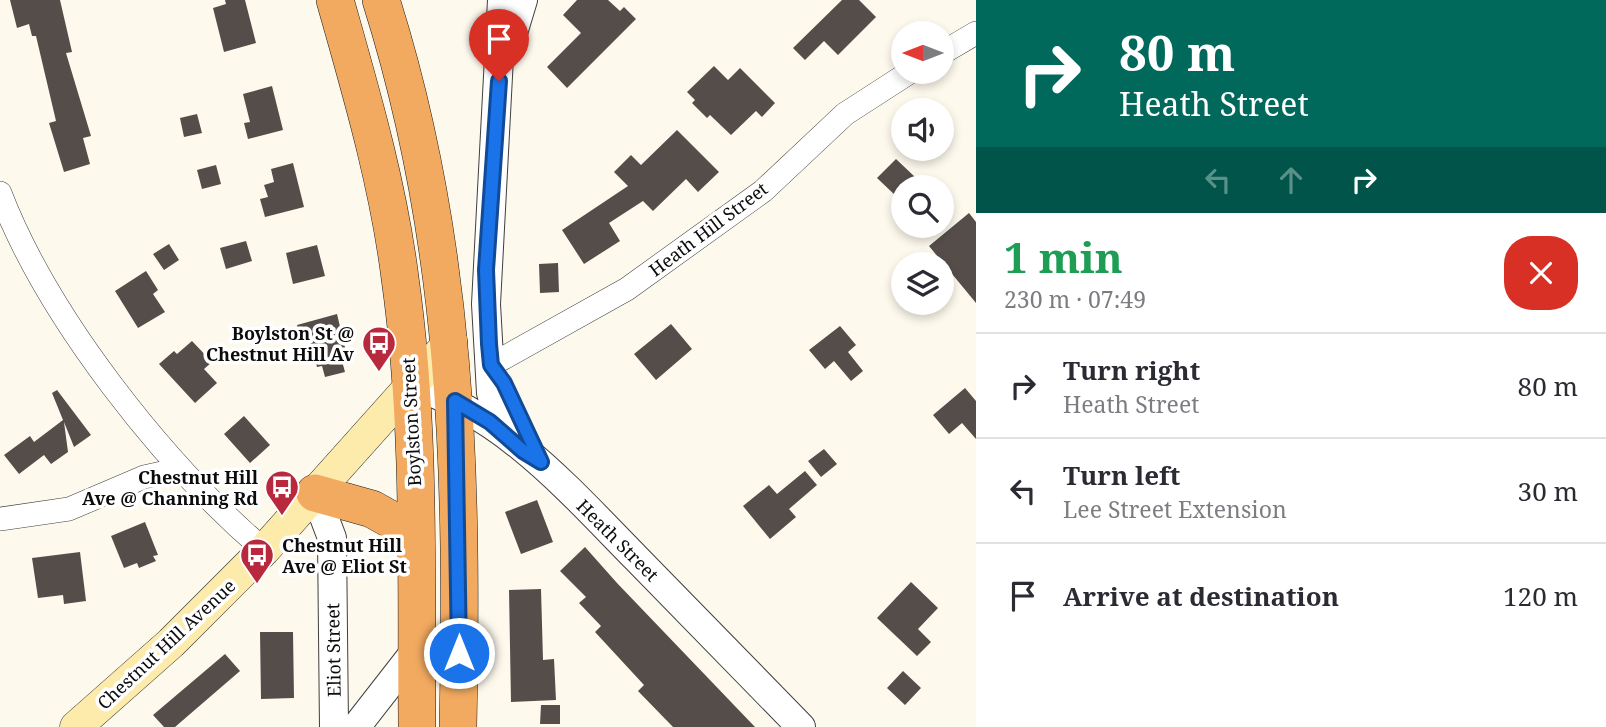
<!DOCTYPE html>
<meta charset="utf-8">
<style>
body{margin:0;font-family:"Noto Serif",serif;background:#f7f7f7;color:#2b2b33;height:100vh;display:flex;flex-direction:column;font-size:26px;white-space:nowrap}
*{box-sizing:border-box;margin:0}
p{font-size:23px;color:#7c7c81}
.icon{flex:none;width:38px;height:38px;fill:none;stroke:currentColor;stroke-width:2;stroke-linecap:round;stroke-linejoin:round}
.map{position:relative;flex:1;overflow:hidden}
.side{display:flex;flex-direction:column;background:#fff;width:630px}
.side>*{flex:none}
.banner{background:#00695c;color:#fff;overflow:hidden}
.needle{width:46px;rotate:270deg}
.fabs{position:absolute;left:891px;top:21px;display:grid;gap:14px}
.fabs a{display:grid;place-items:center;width:63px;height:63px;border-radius:50%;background:#fff;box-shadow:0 4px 10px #0003;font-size:35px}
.pin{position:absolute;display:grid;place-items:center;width:60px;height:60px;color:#fff;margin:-72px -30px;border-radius:50% 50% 50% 0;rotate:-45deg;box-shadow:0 0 7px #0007}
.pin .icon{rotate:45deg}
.me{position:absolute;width:77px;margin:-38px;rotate:0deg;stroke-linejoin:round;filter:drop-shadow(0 0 5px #0008)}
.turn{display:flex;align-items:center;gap:24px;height:147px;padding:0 28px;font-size:32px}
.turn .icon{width:91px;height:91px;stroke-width:2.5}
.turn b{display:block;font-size:49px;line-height:60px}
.lanes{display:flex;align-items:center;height:66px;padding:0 28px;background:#0003;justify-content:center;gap:35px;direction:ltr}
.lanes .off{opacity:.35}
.round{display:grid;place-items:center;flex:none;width:74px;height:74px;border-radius:28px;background:#f7f7f7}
.head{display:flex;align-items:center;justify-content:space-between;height:119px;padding:0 28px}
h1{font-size:42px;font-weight:700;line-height:52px;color:#1e9e55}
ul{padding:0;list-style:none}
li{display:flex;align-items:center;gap:21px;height:105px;padding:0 28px;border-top:2px solid #e1e1e2}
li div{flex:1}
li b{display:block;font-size:26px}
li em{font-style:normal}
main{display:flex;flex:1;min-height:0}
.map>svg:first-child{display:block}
.building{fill:#554d49}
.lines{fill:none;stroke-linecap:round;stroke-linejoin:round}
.minor-casing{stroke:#3f3f3f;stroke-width:24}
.tertiary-casing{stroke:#3f3f3f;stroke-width:30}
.secondary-casing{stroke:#2e2e2e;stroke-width:33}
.trunk-casing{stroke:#1d1d1d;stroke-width:38}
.minor{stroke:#fff;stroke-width:23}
.tertiary{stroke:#fff;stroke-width:28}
.secondary{stroke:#fcebaa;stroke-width:32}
.trunk{stroke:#f2aa60;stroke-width:37}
.route-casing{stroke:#114b97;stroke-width:18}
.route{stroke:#1a73e8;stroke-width:12}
.labels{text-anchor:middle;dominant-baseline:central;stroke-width:7;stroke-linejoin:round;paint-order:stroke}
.street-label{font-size:18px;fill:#0c0c0c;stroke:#fff}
.poi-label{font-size:18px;font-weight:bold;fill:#0c0c0c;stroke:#fff;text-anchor:end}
</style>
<main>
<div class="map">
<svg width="976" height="727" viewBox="0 0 976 727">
<rect width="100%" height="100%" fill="#fef9ed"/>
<path class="building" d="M10,0H60L72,52L66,53L91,136L83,138L90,164L64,172L49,123L56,121L36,36H32L29,24L17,28Z
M225,0H245L256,43L224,52L213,8L226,4Z
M577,0H608L620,11L624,7L636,19L567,88L547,67L581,33L563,15Z
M842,0H859L876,17L838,55L824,41L805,60L793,48Z
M714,66L728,80L740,68L775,103L762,117L756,111L731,135L710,115L707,118L692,103L695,100L687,92Z
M272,86L283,130L248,139L244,123L250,122L243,94Z
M197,114L202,133L184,137L180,118Z
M677,130L719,172L698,192L686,179L653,211L643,201L609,223L620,241L584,264L562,230L628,186L614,172L631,155L641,165Z
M896,159L915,177L897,197L877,178Z
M293,163L304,207L265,217L260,199L268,197L264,185L274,182L271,169Z
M216,165L221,184L202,189L197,170Z
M969,213L976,222V303L929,246Z
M246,241L252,261L226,269L220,248Z
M169,244L179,260L164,270L153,254Z
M317,245L325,276L293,284L286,253Z
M558,263L559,292L540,293L539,264Z
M146,271L158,290L153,294L165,312L138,328L115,291Z
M337,314L348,360L342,361L345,372L325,377L322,366L317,367L310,341L301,343L297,325Z
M671,324L692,349L656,380L634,354Z
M840,326L856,345L848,352L863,371L851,381L834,361L825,369L809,350Z
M192,341L212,362L204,369L217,383L195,403L159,364L174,351L177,354Z
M965,388L976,401V439L962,423L949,434L933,415Z
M57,390L91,435L74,447L64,422L68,452L51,464L44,455L19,474L4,455L30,436L34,442L63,420L52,393Z
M244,416L270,445L250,463L224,434Z
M824,449L837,464L821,477L808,461Z
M805,471L817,485L789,509L796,517L770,539L743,506L769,485L777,494Z
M537,500L553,542L521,554L505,512Z
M145,522L158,555L153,556L156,561L139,568L137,563L124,568L111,536Z
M585,547L617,583L755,727H673L638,691L644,685L595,632L601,626L579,603L586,597L560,571Z
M80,552L86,601L64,604L63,595L38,598L32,558Z
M911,582L938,608L918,629L931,642L917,656L877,618Z
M541,589L543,660L554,659L556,700L511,702L509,590Z
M260,632H293L294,698L261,699Z
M225,654L240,671L175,727H164L153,715Z
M903,671L921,688L905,705L887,688Z
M541,705H560V724H540Z"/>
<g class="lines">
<g class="minor-casing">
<path id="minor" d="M942,53L976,33
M0,193C48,318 163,463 264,550
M491,365L627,289L763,191L845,114L910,72
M0,519L69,509L144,477L180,469"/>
</g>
<g class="tertiary-casing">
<path id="tertiary" d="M502,0L486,304L491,393L498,418L507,434
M510,43L523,0
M411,385C505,415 569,490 637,559C692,615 747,671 801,727
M315,493L332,538L334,727
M356,727L416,650"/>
</g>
<g class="secondary-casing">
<path id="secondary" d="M76,727L171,643L264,550L451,341"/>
</g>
<g class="trunk-casing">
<path id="trunk" d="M335,0C361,92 388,183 400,278C421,426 416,578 417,727
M381,0C458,243 463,475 458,727
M315,493L372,509L415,533"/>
</g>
<use href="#minor" class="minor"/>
<use href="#tertiary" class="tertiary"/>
<use href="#secondary" class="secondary"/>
<use href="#trunk" class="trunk"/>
</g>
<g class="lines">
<g class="route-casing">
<path id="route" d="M459,653L455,401L490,422L523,451L541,462L504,383L491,365L489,344L486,270L499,81"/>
</g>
<use href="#route" class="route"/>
</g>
<defs>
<g id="bus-pin" transform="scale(1.75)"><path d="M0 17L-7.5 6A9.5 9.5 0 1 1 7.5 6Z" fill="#b8293e" stroke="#fff"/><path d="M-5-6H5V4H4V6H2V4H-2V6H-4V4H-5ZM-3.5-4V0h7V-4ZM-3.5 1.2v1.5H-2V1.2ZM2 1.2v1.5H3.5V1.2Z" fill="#fff"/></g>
</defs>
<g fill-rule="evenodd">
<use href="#bus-pin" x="379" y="343"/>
<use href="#bus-pin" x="282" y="487"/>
<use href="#bus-pin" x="257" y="555"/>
</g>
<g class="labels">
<g class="street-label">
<text transform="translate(708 229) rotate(-37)">Heath Hill Street</text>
<text transform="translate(411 422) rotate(-93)">Boylston Street</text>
<text transform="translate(618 540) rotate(45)">Heath Street</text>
<text transform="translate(166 644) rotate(-43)">Chestnut Hill Avenue</text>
<text transform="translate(333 650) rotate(-91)">Eliot Street</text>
</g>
<g class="poi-label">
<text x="354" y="333">Boylston St @<tspan x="354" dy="21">Chestnut Hill Av</tspan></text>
<text x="258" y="477">Chestnut Hill<tspan x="258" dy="21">Ave @ Channing Rd</tspan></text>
<text x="282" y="545" text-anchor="start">Chestnut Hill<tspan x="282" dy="21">Ave @ Eliot St</tspan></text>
</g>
</g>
</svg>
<div class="fabs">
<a><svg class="needle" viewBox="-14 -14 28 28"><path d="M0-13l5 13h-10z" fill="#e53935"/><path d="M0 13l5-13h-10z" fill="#7c7c81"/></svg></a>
<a><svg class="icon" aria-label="sound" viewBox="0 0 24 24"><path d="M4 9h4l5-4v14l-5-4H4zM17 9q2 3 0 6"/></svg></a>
<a><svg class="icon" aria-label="search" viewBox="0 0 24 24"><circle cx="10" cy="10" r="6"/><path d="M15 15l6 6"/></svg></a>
<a><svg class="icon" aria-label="layers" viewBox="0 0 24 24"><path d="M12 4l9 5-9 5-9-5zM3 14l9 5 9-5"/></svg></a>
</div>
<div class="pin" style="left:499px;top:81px;background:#d93025"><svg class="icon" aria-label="arrive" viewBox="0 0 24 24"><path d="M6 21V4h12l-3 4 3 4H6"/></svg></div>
<svg class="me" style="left:459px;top:653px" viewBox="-20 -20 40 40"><circle r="17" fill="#1a73e8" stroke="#fff" stroke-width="3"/><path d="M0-11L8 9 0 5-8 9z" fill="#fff"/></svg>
</div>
<section class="side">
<div class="banner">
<div class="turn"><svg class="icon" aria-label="right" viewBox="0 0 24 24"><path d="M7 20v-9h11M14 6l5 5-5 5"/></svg><div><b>80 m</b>Heath Street</div></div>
<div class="lanes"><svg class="icon off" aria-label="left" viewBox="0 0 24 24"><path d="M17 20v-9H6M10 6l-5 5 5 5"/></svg><svg class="icon off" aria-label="ahead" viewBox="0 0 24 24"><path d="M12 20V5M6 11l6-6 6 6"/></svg><svg class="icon" aria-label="right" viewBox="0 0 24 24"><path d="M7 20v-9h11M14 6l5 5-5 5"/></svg></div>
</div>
<div class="head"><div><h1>1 min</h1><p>230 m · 07:49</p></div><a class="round" style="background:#d93025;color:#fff"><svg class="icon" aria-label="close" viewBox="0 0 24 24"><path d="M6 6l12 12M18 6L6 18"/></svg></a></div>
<ul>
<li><svg class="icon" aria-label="right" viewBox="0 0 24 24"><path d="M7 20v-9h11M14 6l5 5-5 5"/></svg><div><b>Turn right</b><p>Heath Street</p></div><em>80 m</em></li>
<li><svg class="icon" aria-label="left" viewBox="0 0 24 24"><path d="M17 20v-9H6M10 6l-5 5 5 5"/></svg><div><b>Turn left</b><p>Lee Street Extension</p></div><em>30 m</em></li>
<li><svg class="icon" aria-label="arrive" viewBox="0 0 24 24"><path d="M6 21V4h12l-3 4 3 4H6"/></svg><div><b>Arrive at destination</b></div><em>120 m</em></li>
</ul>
</section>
</main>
